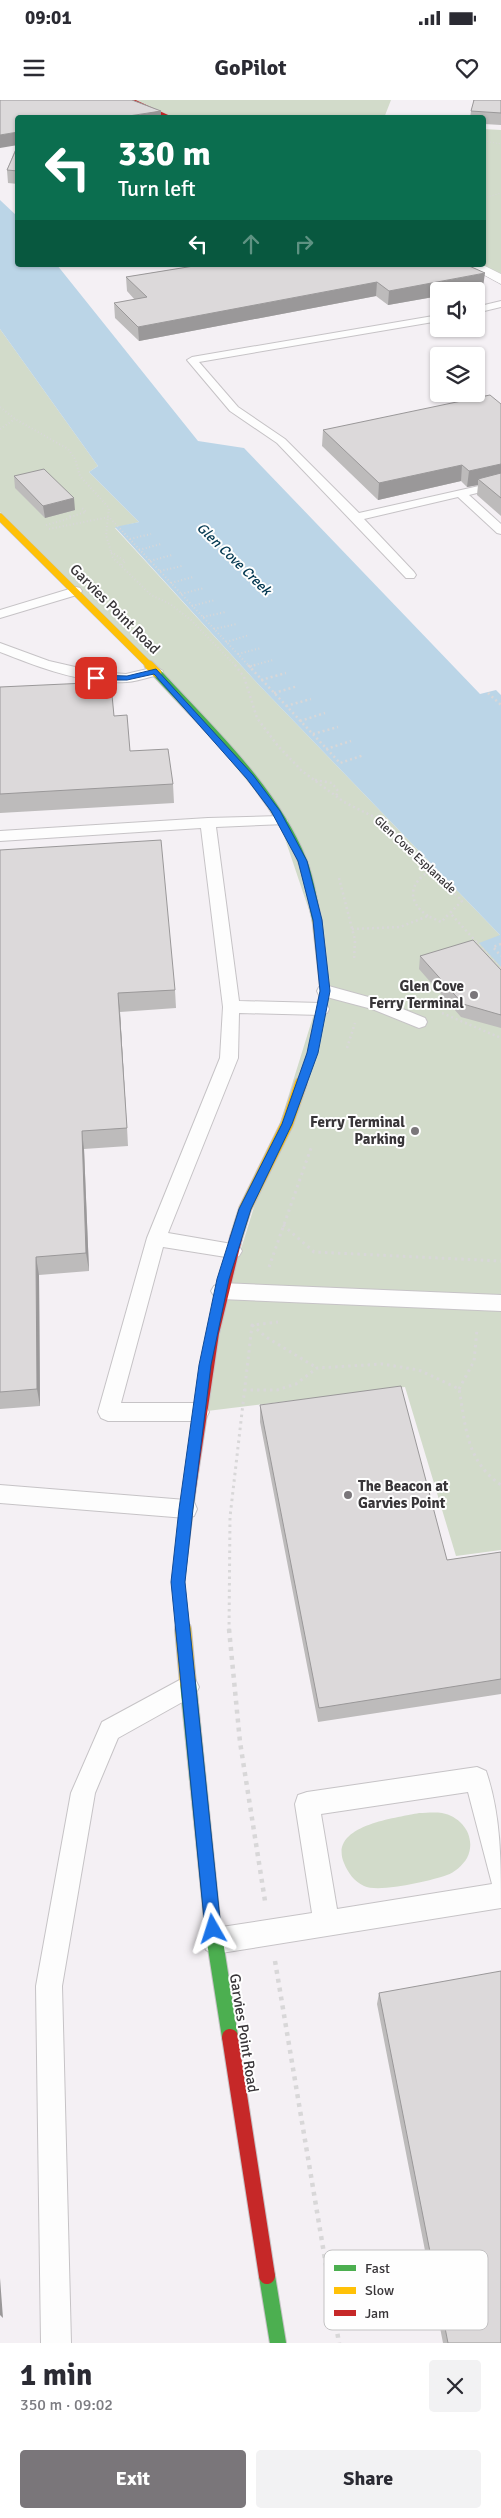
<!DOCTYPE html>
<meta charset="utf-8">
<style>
body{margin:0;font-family:Signika,sans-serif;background:#f2f2f3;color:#2b2b33;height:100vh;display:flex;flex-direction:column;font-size:19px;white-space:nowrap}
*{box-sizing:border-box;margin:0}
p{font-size:16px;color:#7c7c81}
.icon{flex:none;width:28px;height:28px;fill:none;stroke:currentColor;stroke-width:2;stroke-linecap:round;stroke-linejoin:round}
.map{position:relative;height:2243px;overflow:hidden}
.details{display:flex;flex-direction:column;background:#fff;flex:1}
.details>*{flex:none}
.top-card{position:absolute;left:15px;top:15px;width:471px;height:152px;border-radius:5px;box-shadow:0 1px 4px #0004;background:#0b6e4f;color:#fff;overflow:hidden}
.buttons{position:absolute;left:430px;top:182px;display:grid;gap:10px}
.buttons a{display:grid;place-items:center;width:55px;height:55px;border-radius:5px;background:#fff;box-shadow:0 1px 4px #0004;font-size:25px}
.pin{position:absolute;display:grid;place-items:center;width:42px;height:42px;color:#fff;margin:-21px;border-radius:10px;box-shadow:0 2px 8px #0006}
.me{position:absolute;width:55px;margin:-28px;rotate:354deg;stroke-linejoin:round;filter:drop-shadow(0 0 4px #0008)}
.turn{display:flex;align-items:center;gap:18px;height:105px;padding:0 20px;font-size:22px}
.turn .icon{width:65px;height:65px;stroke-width:2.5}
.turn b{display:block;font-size:35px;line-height:42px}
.lanes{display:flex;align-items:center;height:48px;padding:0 20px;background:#0003;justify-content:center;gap:25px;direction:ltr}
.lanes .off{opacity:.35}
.round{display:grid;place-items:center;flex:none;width:52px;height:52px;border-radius:5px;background:#f2f2f3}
.head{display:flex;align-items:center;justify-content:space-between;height:85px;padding:0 20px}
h1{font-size:30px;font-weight:800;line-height:38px}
.action{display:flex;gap:10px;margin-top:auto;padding:10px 20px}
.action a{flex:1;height:58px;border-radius:5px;background:#7a767a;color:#fff;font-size:20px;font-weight:800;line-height:58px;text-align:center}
.action a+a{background:#f2f2f3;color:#2b2b33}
.status{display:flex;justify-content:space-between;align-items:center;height:35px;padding:0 25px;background:#fff;direction:ltr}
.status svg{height:14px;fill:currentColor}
header{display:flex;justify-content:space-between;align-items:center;height:65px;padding:0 20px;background:#fff;font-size:22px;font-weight:800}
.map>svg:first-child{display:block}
.green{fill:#d2dbca}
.water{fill:#bbd5e7}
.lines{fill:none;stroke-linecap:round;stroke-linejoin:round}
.lane-casing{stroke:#c6c3c6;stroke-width:2}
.street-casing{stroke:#c6c3c6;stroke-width:1}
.fast-far1-casing{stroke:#c6c3c6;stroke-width:11}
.fast-casing{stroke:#c6c3c6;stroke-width:18}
.slow-far3-casing{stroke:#c6c3c6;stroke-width:8}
.slow-far2-casing{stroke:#c6c3c6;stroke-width:11}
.slow-far1-casing{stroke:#c6c3c6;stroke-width:14}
.slow-casing{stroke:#c6c3c6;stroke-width:18}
.jam-far2-casing{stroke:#c6c3c6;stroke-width:6}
.jam-far1-casing{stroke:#c6c3c6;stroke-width:14}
.jam-casing{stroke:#c6c3c6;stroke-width:18}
.path-far4{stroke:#d8d7d8;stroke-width:1;stroke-dasharray:1 2;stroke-linecap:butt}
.path-far3{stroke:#d8d7d8;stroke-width:2;stroke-dasharray:1 2.5;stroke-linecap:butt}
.path-far2{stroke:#d8d7d8;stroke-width:2.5;stroke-dasharray:2 3;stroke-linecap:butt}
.path-far1{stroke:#d8d7d8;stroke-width:3;stroke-dasharray:2.5 4;stroke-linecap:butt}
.path{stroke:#d8d7d8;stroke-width:4.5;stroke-dasharray:4 5;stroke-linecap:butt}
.lane{fill:#fdfdfd;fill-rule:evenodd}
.street{fill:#fdfdfd;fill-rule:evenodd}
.fast-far1{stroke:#4caf50;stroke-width:9}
.fast{stroke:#4caf50;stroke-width:16}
.slow-far3{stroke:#ffc107;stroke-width:7}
.slow-far2{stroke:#ffc107;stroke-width:9}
.slow-far1{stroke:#ffc107;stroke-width:12}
.slow{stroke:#ffc107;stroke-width:16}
.jam-far2{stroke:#c62828;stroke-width:5.5}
.jam-far1{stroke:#c62828;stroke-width:12}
.jam{stroke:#c62828;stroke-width:16}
.wall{fill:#bdbbbb}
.shaded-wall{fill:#9a9899}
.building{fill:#dcd9da;stroke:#9a9899}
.route{fill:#1a73e8;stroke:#114b97}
.poi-dot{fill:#7a767a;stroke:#fefefe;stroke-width:2}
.labels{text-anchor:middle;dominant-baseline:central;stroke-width:4;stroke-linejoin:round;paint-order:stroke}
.far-street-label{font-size:12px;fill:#383538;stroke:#fefefe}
.far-water-label{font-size:14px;font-style:italic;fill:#023750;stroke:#fefefe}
.street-label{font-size:15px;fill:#383538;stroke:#fefefe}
.poi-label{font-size:15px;font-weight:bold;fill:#383538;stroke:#fefefe;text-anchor:end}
.key{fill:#fefefe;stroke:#c3c2c3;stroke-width:1}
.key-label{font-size:14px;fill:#383538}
</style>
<div class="status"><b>09:01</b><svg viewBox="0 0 49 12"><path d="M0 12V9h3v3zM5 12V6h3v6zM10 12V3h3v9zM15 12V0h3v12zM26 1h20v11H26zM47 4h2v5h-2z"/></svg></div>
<header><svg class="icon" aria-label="menu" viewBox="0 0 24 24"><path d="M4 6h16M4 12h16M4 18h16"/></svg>GoPilot<svg class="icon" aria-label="heart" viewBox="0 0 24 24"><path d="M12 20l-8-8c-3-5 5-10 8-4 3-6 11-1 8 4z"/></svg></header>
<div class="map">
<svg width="501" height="2243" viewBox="0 0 501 2243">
<rect width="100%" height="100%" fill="#f4f0f4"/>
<path class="green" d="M128,0H391L384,18L165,17Z
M484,29L501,30V179L472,165H484Z
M0,229L98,366L89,372L139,422L115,428L259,585L501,836V1450L456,1456L405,1287L199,1312L205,1265L321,891L318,837L278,718L138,550L0,412Z
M419,1713C426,1713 434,1712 442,1713C463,1717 477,1738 467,1758C463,1765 454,1773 447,1775C430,1781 379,1793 364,1786C354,1781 348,1773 344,1763C328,1725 396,1718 419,1713Z"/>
<path class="water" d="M0,100L17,116L18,165H57L198,341L244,348L480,594L496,590L501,595V867L479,843L500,835L259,585L115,427L139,422L89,372L98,366L0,229Z"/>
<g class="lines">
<g class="lane-casing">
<path id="lane" d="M501,201V207L476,213V207Z
M439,215V221L199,262L238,307L285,339L359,413L501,381V387L469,395L501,424V434L497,433L458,397L364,419L414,472L416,475L414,478H406L277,343L230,311L187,260L192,257Z
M76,487L80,488L82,491L80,494L0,518V510Z
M0,543L49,561L97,572L126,574L156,567L163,571L161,574C150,577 138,581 127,582C88,585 43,569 8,555L0,552Z
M281,716L288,721L286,724L216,727L239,901L321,903L327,905L329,909L327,913L321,915L239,913L238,958L168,1133L232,1144L239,1146L242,1151L239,1156L232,1158L163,1147L121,1303H199L206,1306L209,1312L206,1318L199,1321H108L101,1318L98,1312L147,1138L220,958L223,907L201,728L0,741V731L208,718Z
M325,885L383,901L425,918L427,922L425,926L419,928L372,909L319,895L317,891L319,887Z
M221,1183L501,1195V1211L221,1199L214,1196L211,1191L214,1186Z
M0,1385L186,1400L194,1402L197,1409L194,1416L186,1418L0,1403Z
M187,1576L195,1579L199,1587L195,1595L118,1638L95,1693L62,1886L71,2243H41L36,1886L71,1693L102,1622Z
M477,1667L486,1671C501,1715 501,1760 501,1808L215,1854L206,1850L202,1841L206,1832L215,1828L312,1813L295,1704L298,1695L307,1692ZM468,1692L492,1784L337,1809L321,1714Z"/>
</g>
<g class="street-casing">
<path id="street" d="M466,165H483L501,174V184Z"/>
</g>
<g class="fast-far1-casing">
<path id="fast-far1" d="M157,573C209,630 272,687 302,760C310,779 312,800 317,820"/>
</g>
<g class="fast-casing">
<path id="fast" d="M188,1583L213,1829L230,1937
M267,2176L278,2243"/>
</g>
<g class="slow-far3-casing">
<path id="slow-far3" d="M0,417L150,566"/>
</g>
<g class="slow-far2-casing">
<path id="slow-far2" d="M149,565L157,573
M301,985L312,953L325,891L317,820"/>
</g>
<g class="slow-far1-casing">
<path id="slow-far1" d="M236,1138L245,1109L287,1024L301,983
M183,1531L178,1482L189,1394"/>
</g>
<g class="slow-casing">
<path id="slow" d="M183,1529L188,1583"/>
</g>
<g class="jam-far2-casing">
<path id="jam-far2" d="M129,0L168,18"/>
</g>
<g class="jam-far1-casing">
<path id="jam-far1" d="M189,1394L213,1233L236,1138"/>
</g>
<g class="jam-casing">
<path id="jam" d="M230,1937L267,2176"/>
</g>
<path class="path-far4" d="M484,41L501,44
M484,98L501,93"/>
<path class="path-far3" d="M0,307L15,319L68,349L75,359L80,376L109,408L106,435L113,458L151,495L170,504L191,520L236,566
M0,329L15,319
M70,417L86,412L82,408
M46,425L71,418L69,415
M49,429L109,417L249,566
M130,439L151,434
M139,450L161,444
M111,452L125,461L120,467
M150,461L172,455
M160,471L182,466
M171,483L193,477
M181,494L204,488
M192,506L215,500
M203,517L226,512
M214,529L237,524
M226,542L249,535
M238,554L261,548
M251,566L273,560"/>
<path class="path-far2" d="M235,565L244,577L257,618L278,646L302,671L344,702L380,720L462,801L450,813L501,869
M248,565L340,663L364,655
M249,567L255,565
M261,580L286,573
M274,593L298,586
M488,593L501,605
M286,606L311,599
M300,621L325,613
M313,634L338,627
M326,649L351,641
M315,680L332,683L338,691L336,697
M339,778L355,840L354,860
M428,816C406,801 409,782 432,770
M352,829L400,827L428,816L441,822L450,813
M501,844L493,847L501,856
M442,913L501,938
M347,948L355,923"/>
<path class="path-far1" d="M283,1125L314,1152L501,1161
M269,1167L311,1048
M252,1225L266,1237L317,1268
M459,1289L474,1261L477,1229
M244,1290H277L296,1284L317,1268L382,1264L419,1270L459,1289C466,1327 466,1361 501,1385
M229,1531L230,1417L252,1225L278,1222"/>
<path class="path" d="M229,1529L240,1642L265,1801
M275,1861L339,2243"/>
<use href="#lane" class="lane"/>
<use href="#street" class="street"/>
<use href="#fast-far1" class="fast-far1"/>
<use href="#fast" class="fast"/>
<use href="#slow-far3" class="slow-far3"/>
<use href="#slow-far2" class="slow-far2"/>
<use href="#slow-far1" class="slow-far1"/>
<use href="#slow" class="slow"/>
<use href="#jam-far2" class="jam-far2"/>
<use href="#jam-far1" class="jam-far1"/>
<use href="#jam" class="jam"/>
</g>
<path class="wall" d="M473,0H501V25L484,24V18H470L471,11L474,1H473Z
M18,18V84L8,83L7,70L17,45Z
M200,165L483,187L461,191H439V196L388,205L376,196L139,241L115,218L114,203L135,200L127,191L126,177Z
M501,304V416L477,395L478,385L467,387L461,381L378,400L322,346L323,330Z
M14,376L75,410L45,418L15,388Z
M0,587L109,595L114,616L130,651L173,684L174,703L0,713Z
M0,750L175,890L176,908L120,912L128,1046L84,1049L89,1171L39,1175L40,1306L0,1309Z
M420,856L501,870V928L461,917L419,869Z
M260,1305L447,1460L501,1452V1594L318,1622L260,1322Z
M379,1893L501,2243H443L377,1904Z"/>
<path class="shaded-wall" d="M161,11V18H116Z
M18,32V45L0,48V35Z
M485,173L483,187L461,191H439V196L388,205L389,191Z
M377,182L376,196L139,241L138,227Z
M501,364V380L478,379V385L467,387L469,371Z
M462,365L461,381L378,400L379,383Z
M74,398L75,410L45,418L43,406Z
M118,893L120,912L128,1046L127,1028Z
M82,1031L84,1049L89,1171L86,1153Z
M36,1157L39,1175L40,1306L37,1289Z
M0,2178L3,2218L0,2215Z"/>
<path class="building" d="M0,0H132L161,11L116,18H18V32L0,35Z
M474,0H501V13L471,11Z
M18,45V71L7,70Z
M200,165H467L485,173L389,191L377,182L138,227L114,203L147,197L126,177Z
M490,295L501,304V364L469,371L462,365L379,383L323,330Z
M44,369L74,398L43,406L14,376Z
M501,373V398L478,379Z
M108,582L109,595H112L114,616L127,615L130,651L168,649L173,684L0,694V587Z
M161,740L175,890L118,893L127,1028L82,1031L86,1153L36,1157L37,1289L0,1292V750Z
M473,840L501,870V915L463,904L420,856Z
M401,1286L447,1460L501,1452V1579L319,1608L260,1305Z
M501,1871V2243H448L379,1893Z"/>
<path class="route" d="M156,569L253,675L280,711L307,761L322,820L330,891L318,953L292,1024L251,1109L229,1179L211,1265L193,1409L185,1482L221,1829L219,1834L213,1837L208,1834L205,1829L171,1482L179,1409L199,1265L217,1179L239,1109L282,1024L307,953L320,891L313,820L298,761L271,711L247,679L154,574L127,580H96L92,578L96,575L127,576Z"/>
<g class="poi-dot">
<circle cx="474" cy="895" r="5"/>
<circle cx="415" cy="1031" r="5"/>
<circle cx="348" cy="1395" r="5"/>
</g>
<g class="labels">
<g class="far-street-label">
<text transform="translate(415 755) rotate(43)">Glen Cove Esplanade</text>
</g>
<g class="far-water-label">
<text transform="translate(234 459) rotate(44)">Glen Cove Creek</text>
</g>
<g class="street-label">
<text transform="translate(115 509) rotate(45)">Garvies Point Road</text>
<text transform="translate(244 1933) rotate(81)">Garvies Point Road</text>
</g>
<g class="poi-label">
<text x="464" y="886">Glen Cove<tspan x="464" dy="17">Ferry Terminal</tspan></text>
<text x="405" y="1022">Ferry Terminal<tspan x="405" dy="17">Parking</tspan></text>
<text x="358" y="1386" text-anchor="start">The Beacon at<tspan x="358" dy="17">Garvies Point</tspan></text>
</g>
</g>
<rect x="324" y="2150" width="164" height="80" rx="8" class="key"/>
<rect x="334" y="2165" width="22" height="6" fill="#4caf50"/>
<rect x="334" y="2187" width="22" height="7" fill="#ffc107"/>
<rect x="334" y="2210" width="22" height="6" fill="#c62828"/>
<g class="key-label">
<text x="365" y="2173">Fast</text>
<text x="365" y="2195">Slow</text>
<text x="365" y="2218">Jam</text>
</g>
</svg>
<div class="buttons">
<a><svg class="icon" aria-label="sound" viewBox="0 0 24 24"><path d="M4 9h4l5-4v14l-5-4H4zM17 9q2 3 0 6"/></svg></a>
<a><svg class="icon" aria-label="layers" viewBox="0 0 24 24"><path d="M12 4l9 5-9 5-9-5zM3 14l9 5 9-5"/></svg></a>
</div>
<div class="pin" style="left:96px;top:578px;background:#d93025"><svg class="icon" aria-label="arrive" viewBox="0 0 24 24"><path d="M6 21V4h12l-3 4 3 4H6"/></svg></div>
<svg class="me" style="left:213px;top:1829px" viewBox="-20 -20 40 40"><path d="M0-17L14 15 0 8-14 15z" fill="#1a73e8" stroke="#fff" stroke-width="4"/></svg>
<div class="top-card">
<div class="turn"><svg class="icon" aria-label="left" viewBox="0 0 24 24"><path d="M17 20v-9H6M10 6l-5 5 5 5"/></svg><div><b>330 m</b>Turn left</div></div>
<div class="lanes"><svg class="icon" aria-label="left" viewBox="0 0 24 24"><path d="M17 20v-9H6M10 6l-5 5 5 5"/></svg><svg class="icon off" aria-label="ahead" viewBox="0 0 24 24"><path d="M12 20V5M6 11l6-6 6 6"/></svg><svg class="icon off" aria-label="right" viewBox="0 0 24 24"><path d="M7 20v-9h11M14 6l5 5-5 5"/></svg></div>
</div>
</div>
<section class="details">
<div class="head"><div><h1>1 min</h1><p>350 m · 09:02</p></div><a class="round"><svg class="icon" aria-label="close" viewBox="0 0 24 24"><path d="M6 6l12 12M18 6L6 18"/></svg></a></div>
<div class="action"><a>Exit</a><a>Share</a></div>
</section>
